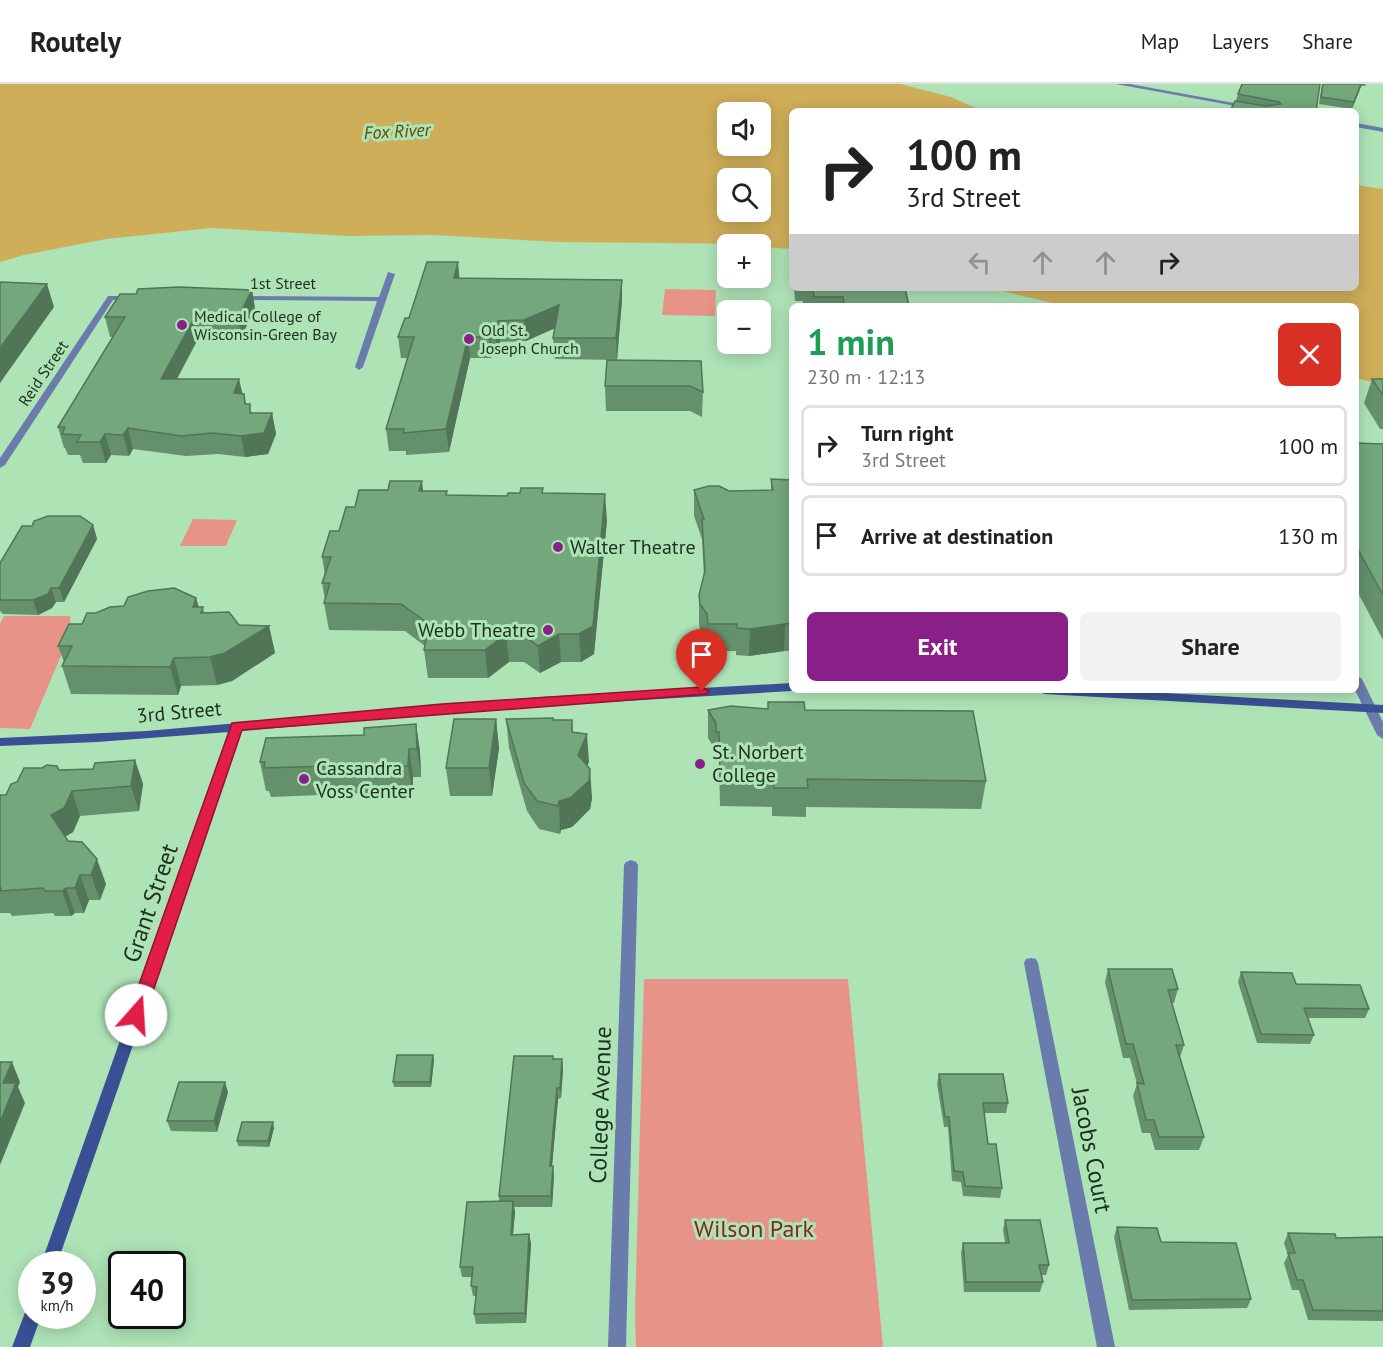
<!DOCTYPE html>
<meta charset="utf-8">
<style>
body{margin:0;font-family:"PT Sans",sans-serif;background:#f2f2f2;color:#222;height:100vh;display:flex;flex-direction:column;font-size:22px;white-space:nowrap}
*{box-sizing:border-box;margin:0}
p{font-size:20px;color:#767676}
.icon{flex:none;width:33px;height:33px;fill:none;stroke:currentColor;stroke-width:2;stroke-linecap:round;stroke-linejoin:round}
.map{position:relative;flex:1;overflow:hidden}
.drawer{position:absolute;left:789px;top:219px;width:570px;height:390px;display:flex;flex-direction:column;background:#fff;border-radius:9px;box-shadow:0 3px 15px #0003}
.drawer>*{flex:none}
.top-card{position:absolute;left:789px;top:24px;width:570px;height:183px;border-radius:9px;box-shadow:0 3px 15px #0003;background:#fff;color:#222;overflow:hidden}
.fabs{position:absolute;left:717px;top:18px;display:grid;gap:12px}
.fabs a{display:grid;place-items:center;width:54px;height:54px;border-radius:9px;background:#fff;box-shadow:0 3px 15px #0003;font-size:30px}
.speed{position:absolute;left:18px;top:1167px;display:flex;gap:12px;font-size:30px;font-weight:700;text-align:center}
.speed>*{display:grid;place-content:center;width:78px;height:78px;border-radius:50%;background:#fff;box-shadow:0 3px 15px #0003;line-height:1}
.speed small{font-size:15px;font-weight:400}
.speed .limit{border:3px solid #111;border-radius:9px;background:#fff;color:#111}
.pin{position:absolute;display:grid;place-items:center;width:51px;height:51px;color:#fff;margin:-62px -26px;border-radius:50% 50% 50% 0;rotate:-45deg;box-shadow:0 0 6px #0007}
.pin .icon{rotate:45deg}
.me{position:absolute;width:66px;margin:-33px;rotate:19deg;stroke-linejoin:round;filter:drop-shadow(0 0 4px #0008)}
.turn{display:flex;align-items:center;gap:21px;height:126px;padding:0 18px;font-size:27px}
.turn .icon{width:78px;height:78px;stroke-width:2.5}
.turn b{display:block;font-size:42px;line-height:51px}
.lanes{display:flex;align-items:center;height:57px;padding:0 18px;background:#0003;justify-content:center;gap:30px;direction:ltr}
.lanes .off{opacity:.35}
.round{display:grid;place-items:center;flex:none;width:63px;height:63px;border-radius:9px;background:#f2f2f2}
.summary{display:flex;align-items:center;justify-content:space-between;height:102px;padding:0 18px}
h1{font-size:36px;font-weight:700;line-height:45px;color:#1e9e55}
.button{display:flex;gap:12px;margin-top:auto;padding:12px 18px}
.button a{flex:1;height:69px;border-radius:9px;background:#882087;color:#fff;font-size:24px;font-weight:700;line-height:69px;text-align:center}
.button a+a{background:#f2f2f2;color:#222}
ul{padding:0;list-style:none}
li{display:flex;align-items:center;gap:18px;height:81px;margin:0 12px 9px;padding:0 6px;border:3px solid #e0e0e0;border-radius:9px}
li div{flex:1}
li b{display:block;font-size:22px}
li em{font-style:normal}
header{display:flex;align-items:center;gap:36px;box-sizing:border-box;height:84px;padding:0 30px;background:#fff;border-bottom:2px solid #e0e0e0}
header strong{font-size:28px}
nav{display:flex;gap:33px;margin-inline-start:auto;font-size:21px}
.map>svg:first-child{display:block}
.green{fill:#e89387}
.water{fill:#cfae59;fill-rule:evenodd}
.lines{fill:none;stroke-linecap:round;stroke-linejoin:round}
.street{fill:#6a7cac;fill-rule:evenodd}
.secondary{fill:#3a5095;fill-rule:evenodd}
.wall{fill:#64906b}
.shaded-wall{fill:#517557}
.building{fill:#74a77c;stroke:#517557;stroke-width:1.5}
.route{fill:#e11d48;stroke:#92132f;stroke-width:1.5}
.poi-dot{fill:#882087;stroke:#aee3b6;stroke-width:2}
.labels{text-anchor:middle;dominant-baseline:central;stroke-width:6;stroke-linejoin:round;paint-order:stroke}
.far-street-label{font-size:16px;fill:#1b301f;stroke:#aee3b6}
.far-poi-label{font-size:16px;fill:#1b301f;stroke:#aee3b6;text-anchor:start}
.far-water-label{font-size:18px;font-style:italic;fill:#614b05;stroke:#aee3b6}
.poi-label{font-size:20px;fill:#1b301f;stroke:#aee3b6;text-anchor:start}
.street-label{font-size:20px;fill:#1b301f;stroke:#aee3b6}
.near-street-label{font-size:24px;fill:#1b301f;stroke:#aee3b6}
.near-park-label{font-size:24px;fill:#8c241c;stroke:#aee3b6}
</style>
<header>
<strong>Routely</strong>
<nav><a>Map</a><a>Layers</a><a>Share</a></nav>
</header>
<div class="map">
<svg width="1383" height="1263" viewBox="0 0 1383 1263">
<rect width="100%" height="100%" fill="#aee3b6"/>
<path class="green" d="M665,205L716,206L715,232L662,231Z
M193,435L237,436L226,462H180Z
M4,532H70L71,548L30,645L0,644V540Z
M644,895H848L883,1263H636L635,1228Z"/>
<path class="water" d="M0,0H900L951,13L982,27H792V165L761,163L760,160L558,158L432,151L347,152L212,144L106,155L24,171L0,178ZM728,28H760V62H728ZM728,94H760V128H728Z
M1356,101L1383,105V301L1356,294V222H1064L990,204H1356Z"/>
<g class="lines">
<path class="street" d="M1116,0H1130L1277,27H1263Z
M1356,39L1383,44V48L1356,43Z
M388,188L395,190L363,283L359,286L355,283L377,217L237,216L233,214L237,212L379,213Z
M108,212H133L137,214L133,216H113L5,381L0,384V374Z
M1356,591L1362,595L1383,638V655L1377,651L1355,606Z
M631,776L636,778L638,781L626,1263H608L624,781L626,778Z
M1031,874L1036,875L1038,879L1115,1263H1097L1024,879L1026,875Z"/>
<path class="secondary" d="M792,599V606H795L792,607L490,625L242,647L57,1180H41L229,648L97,658L0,662V654L146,647L540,613Z
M1038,606H1111L1383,621V629L1044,610Z
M32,1224V1232H41L30,1263H12L26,1226Z"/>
</g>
<path class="wall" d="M1242,0L1316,27H1230L1236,17L1238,10Z
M1322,0H1366L1365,2H1361L1352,25L1319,20Z
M460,194L622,196V216L617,276L555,275L553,254L555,244L526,257L500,258L497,270H492L491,274H470L449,368L406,371V367H389L386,345L407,274H401L398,253L409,234Z
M794,204H905L909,222H803V217H795Z
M252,206L255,225L241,253H199L177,295L244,310L246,320L252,329H272L276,350L268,370L245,373L218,370L186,372L133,365L129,372L111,371L106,379H83L80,371H68L65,364H64L58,343L113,253H110L105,233L136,210Z
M701,277L703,308L702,333L690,327H606L605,302Z
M1372,295H1383V345H1380L1364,319Z
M1356,359L1383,360V556L1356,505Z
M771,395L792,396V567H784L749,572L736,571V567L707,568V558L700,547L699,538V511L704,493L702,455L694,432V406L729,407L771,406Z
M543,404V409L607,436L594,570L581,578H561L540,589L524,578H509L488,594H428L424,566L425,562L405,547L329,546L324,519L325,516L322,499L325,491L322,473L339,447L423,407L447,411L507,412Z
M93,441L97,455L64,518H56L52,524L38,531L3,530L0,527V479Z
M196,514L199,523H203L204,529L239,541L269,542L275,569L232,597L217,601L181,602L178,611L71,610L62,582L64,578L58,562L96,529L124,522Z
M768,625L805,626L986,697L981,725L806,723V733L772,732V723L720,722L719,676H716V667L708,654V626Z
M496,635L499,664L492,712H450L446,684Z
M506,635L572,636L573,648L589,678L587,681L592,714L590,725L572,743L561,746L560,750L539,745L527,727L509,664Z
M416,640L420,668L421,693H413V711H378L377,709H367L271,713L269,707H266L260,678L364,651Z
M135,676L143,700L139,727L80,732L73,748L65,753L106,800L100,816H89L84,829H75L71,832H55L53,829L12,832L10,829H0V711H6L59,686L93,685Z
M1108,885L1178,905L1174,919H1171L1184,961L1180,973L1204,1053L1199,1066H1155L1150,1049H1142L1133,1012L1137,1000L1130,974H1123L1105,898Z
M1241,888L1296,900L1369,925L1365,934H1308L1314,951L1310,960L1257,959L1238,898Z
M553,975H562L563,985L561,1014L558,1015L552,1082L554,1092L552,1123H514L515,1128L513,1150H529L531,1160L526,1239L476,1240L474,1230L476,1212H473L471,1202L472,1193H462L460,1183L499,1118V1112Z
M434,976L431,1003H394L393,998Z
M939,990L1008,1019L1006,1029H984L988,1060L1002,1104L1000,1114L963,1112L961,1098L952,1097L948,1043H944L937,1000Z
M228,1008L217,1048L171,1047L167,1037Z
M274,1044L269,1063L238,1062L237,1057Z
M1005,1136L1049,1181L1046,1191H1041L1043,1198L1040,1208H964L961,1169L963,1159H1005L1003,1146Z
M1117,1143L1161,1158L1251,1215L1247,1224L1129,1226L1114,1153Z
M1288,1149L1336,1154L1383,1153V1237L1308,1236L1299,1206H1292L1284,1179L1288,1171L1284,1159Z"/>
<path class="shaded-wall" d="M1361,0H1362L1352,25L1354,18Z
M458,178L460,199L454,194Z
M622,196V216L617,276L616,254Z
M47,200L54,223L0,299V264Z
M252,206L255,225L241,253L238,233Z
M559,221L560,242L526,257L524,236Z
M195,233L199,253L166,315L161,295Z
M498,237L500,258L497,270L495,249Z
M491,249L492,270L491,274L489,253Z
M468,253L470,274L449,368L446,345Z
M239,295L244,316L234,309Z
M272,329L276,350L268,370L245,373L241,352Z
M128,344L133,365L129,372L123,351Z
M105,350L111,371L106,379L100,358Z
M422,397L425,423L419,407Z
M605,410L607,436L594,570L581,578L579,550Z
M93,441L97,455L64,518L59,504Z
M51,504L56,518L52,524L38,531L33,516Z
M196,514L203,541L193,523Z
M785,540L784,567L749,572L750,545Z
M269,542L275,569L232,597L217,601L210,573Z
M506,550L509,578L488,594L485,566Z
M559,550L561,578L540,589L538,562Z
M174,574L181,602L178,611L170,583Z
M496,635L499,664L492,712L489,684Z
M416,640L420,668L421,693L417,665Z
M587,650L589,678L579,699L578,671Z
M409,665L413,693V711L408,682Z
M135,676L143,700L139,727L131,702Z
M590,685L592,714L590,725L572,743L561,746L560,750L559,717Z
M72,707L80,732L73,748L59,756L51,731Z
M97,775L106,800L100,816L91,791Z
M80,791L89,816L84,829L75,804Z
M66,804L75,829L71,832L62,807Z
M433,971L434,976L431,1003L430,998Z
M562,975L563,985L561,1014L560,1004Z
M12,978L20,998L18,1003L25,1019L0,1081V1038L3,999Z
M225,998L228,1008L217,1048L214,1037Z
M557,1004L558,1015L551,1093L550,1082Z
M273,1038L274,1044L269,1063L268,1057Z
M553,1082L554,1092L552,1123L551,1112Z
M513,1117L515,1128L512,1161L511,1151Z
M529,1150L531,1160L526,1239L525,1229Z"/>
<path class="building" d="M1242,0H1320L1316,27H1230L1235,17L1265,22L1281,20L1279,18L1238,10Z
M1323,0H1361L1354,18L1321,13Z
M427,178H458L454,194L622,196L616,254H553L559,221L524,236L498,237L495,249H491L489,253H468L446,345L403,349L404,345H386L414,253H398L405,234H409Z
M0,198L47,200L0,264Z
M179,203L252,206L238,233H195L161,295H239L234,309L244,310L245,320H250V329H272L264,349L241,352L213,349L181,352L128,344L123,351L105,350L100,358H77L81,351L62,350L65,343H58L125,233H105L120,210H136L138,205Z
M805,204H905L909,222H868L864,220H844L843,213H814L813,205H805Z
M607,276L701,277L703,308L690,302H605Z
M1372,295H1383V311Z
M1356,359L1383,360V511L1356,462Z
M771,395L792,396V539L750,545L737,544V540H708L707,530L700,520L699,511L705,487L702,435H704L694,406L709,402H719L729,407L773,406Z
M390,397H422L419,407H447L446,411L507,412L508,409H520L521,404H543L542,409L605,410L593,542L579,550H559L538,562L522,550H506L485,566H424L429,540L401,520L324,519L330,499H322L331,473H322L330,447H339L346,423H355L359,406H388Z
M48,432H80L93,441L59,504H51L48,510L33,516H0V479L22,442H32L34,437Z
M174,504L196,514L193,523H203L201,529L229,528L239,541L269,542L225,569L210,573L174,574L170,583L62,582L72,562H58L69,540H82L87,529H96L110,523L124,522L128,513L148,507Z
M768,618H804L805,626L973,627L986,697L807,695L808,704H774L773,695L720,694L719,648H716V639L708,626L731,622L768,625Z
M553,634V636H572V648L587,650L578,671L590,685L589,697L570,714L559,717L558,722L537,717L524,699L506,635Z
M454,635H496L489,684H446Z
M416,640L417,665H409L408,682L373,683V681H362L264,684L265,678H260L266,654L364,651V644Z
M135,676L131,702L72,707L64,724L51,731L68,757L82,758L97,775L91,791H80L75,804H66L62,807H45L43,804L1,807V804H0V711H6L11,700L17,698L24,684H42L47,681L57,682L59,686L93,685L95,679Z
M1108,885H1172L1178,905L1168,906L1184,961H1176L1204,1053H1159L1154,1036H1146L1137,999L1144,1000L1133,960H1126Z
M1241,888L1292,889L1296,900L1360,901L1369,925L1304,924L1314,951L1261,950Z
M397,971H433L430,998H393Z
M514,972H553V975H562L560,1004H557L550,1082H553L551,1112H499Z
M0,978H12L3,999H16L0,1038Z
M939,990H1003L1008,1019H983L988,1060H996L1002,1104L965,1102L963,1088L954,1087L949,1033H945Z
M179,998H225L214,1037H167Z
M242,1038H273L268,1057H237Z
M513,1117L511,1151L529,1150L525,1229L474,1230L477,1203L471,1202L473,1183H460L467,1118Z
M1005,1136H1040L1049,1181H1039L1043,1198H966L963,1159H1009Z
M1117,1143L1157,1144L1161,1158L1236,1159L1251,1215L1132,1216Z
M1288,1149L1335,1150L1336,1154L1383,1153V1227L1313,1226L1303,1196H1297L1288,1169H1295Z"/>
<path class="route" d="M702,603L709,607L707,610L242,646L145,931L142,935L136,937L131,935L128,931L232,639L442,620Z"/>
<g class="poi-dot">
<circle cx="182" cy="241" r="6"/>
<circle cx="469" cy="255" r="6"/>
<circle cx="558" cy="463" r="6"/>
<circle cx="548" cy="546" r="6"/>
<circle cx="700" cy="680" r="6"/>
<circle cx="304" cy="695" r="6"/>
</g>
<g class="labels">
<g class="far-street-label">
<text x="283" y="199">1st Street</text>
<text transform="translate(43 289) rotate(-56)">Reid Street</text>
</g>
<g class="far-poi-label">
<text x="194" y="232">Medical College of<tspan x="194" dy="18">Wisconsin-Green Bay</tspan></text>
<text x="481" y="246">Old St.<tspan x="481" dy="18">Joseph Church</tspan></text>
</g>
<g class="far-water-label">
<text transform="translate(397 47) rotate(-3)">Fox River</text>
</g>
<g class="poi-label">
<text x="570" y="463">Walter Theatre</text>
<text x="536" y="546" text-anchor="end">Webb Theatre</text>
<text x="712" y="668">St. Norbert<tspan x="712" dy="23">College</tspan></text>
<text x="316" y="684">Cassandra<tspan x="316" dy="23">Voss Center</tspan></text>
</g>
<g class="street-label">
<text transform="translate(179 628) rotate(-5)">3rd Street</text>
</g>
<g class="near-street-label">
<text transform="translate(150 819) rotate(-71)">Grant Street</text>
<text transform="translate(600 1021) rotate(-88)">College Avenue</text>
<text transform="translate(1092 1066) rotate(79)">Jacobs Court</text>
</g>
<g class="near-park-label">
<text x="754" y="1144">Wilson Park</text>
</g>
</g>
</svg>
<div class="fabs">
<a><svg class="icon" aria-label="sound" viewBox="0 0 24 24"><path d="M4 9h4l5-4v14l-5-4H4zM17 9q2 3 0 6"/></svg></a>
<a><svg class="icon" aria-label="search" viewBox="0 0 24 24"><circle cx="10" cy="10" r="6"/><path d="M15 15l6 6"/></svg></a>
<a>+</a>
<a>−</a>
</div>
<div class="speed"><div>39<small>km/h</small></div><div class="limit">40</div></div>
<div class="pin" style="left:702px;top:607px;background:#d93025"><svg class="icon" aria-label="arrive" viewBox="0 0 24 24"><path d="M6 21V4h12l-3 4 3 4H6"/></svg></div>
<svg class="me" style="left:136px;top:931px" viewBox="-20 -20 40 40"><circle r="19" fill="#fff"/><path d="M0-13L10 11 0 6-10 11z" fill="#e11d48"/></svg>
<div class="top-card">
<div class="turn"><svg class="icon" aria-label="right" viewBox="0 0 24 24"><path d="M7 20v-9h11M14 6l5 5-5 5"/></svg><div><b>100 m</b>3rd Street</div></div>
<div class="lanes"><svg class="icon off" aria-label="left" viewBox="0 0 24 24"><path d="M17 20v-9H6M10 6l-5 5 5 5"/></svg><svg class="icon off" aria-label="ahead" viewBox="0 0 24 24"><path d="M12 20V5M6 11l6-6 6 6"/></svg><svg class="icon off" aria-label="ahead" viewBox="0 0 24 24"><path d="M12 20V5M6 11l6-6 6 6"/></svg><svg class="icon" aria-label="right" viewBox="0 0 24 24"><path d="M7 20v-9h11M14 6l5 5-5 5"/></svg></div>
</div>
<section class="drawer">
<div class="summary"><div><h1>1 min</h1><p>230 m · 12:13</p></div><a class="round" style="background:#d93025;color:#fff"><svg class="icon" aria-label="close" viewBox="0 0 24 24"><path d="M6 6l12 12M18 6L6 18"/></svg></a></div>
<ul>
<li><svg class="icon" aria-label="right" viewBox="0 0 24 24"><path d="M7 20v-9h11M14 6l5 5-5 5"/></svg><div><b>Turn right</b><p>3rd Street</p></div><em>100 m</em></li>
<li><svg class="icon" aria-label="arrive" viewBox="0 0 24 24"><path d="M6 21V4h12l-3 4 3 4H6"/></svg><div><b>Arrive at destination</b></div><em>130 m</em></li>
</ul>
<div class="button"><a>Exit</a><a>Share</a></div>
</section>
</div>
